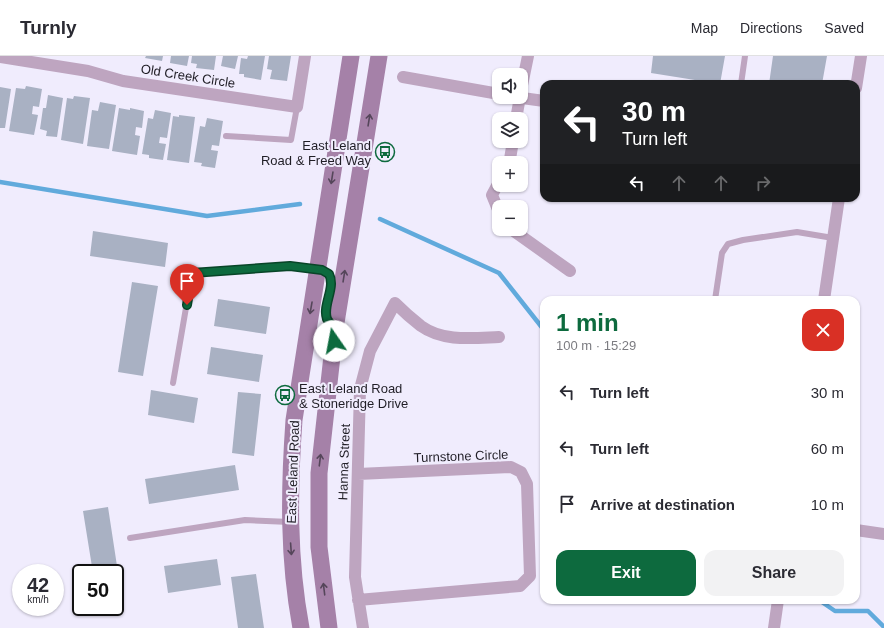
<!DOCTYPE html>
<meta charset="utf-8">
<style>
body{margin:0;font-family:Helvetica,sans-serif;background:#f2f2f3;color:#2b2b33;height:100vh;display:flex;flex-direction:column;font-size:15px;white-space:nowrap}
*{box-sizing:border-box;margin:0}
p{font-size:13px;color:#7c7c81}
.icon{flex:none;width:22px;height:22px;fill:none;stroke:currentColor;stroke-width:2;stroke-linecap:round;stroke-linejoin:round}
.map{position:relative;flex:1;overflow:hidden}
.side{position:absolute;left:540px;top:240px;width:320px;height:308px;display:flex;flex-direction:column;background:#fff;border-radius:12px;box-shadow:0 1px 3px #0004}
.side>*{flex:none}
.banner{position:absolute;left:540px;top:24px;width:320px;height:122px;border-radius:12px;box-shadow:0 1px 3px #0004;background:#202124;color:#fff;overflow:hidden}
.fabs{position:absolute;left:492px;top:12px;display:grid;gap:8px}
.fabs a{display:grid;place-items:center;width:36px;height:36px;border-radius:8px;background:#fff;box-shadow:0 1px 3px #0004;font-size:20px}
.speed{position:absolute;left:12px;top:508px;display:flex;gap:8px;font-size:20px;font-weight:700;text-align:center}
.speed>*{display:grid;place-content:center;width:52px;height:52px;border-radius:50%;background:#fff;box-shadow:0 1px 3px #0004;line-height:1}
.speed small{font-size:10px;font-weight:400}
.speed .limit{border:2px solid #111;border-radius:6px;background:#fff;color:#111}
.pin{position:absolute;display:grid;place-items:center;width:34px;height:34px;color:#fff;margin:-41px -17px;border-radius:50% 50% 50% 0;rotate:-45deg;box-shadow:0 0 4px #0007}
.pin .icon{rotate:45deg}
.me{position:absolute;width:44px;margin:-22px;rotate:348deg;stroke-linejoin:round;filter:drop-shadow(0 0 3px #0008)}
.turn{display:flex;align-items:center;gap:14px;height:84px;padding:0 16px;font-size:18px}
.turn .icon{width:52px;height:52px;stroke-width:2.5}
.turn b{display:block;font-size:28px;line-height:34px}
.lanes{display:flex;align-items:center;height:38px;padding:0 16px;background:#0003;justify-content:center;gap:20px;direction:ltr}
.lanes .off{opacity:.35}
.round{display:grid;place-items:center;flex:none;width:42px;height:42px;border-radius:12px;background:#f2f2f3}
.headline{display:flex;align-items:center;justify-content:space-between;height:68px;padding:0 16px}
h1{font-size:24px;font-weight:700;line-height:30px;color:#0d6a3e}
.cta{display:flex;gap:8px;margin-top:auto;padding:8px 16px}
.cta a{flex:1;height:46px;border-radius:12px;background:#0d6a3e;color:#fff;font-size:16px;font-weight:700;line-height:46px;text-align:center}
.cta a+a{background:#f2f2f3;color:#2b2b33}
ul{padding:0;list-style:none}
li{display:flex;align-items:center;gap:12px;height:56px;padding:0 16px}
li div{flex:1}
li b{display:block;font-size:15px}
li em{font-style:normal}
header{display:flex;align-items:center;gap:24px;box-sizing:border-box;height:56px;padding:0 20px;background:#fff;border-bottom:1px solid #e1e1e2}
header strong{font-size:19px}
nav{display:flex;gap:22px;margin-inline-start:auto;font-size:14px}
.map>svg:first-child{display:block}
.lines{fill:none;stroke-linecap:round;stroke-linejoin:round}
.stream{stroke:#61aadc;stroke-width:4.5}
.building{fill:#a9b1c3}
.lane{stroke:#bea5c0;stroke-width:6}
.street{stroke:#bea5c0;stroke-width:12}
.secondary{stroke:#a581a8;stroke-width:17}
.oneway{stroke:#55465a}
.route-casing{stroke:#084528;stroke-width:10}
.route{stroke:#0d6a3e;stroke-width:7}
.labels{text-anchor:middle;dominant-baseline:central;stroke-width:4;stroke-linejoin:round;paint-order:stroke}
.street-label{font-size:13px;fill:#201e26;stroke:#f0ecfd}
.poi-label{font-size:13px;fill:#201e26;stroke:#f0ecfd;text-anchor:end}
</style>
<header>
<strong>Turnly</strong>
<nav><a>Map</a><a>Directions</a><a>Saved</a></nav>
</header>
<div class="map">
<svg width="884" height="572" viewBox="0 0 884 572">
<rect width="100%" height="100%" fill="#f0ecfd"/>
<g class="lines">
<path class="stream" d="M0,126L207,160L300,148
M380,163L499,217L544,274
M819,544L835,555H868L884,571"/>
</g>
<path class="building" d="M146,0H163L162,5L145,2Z
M171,0H189L187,10L170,7Z
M192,0H216L214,14L196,12L197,8L191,7Z
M223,0H238L235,13L221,10Z
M248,0H265L261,24L244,21V18H239L241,2L247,3Z
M269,0H291L287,25L270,23L272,14L267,13Z
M653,0H725L720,28L651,17Z
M773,0H827L822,28H769Z
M26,30L42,33L39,51L33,50L32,58L38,59L34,79L9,75L16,32L25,33Z
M0,31L11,33L5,72H0Z
M48,39L63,42L57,81L46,80L47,75L40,73L43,52H46Z
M74,40L90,42L83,88L61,84L67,42L73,43Z
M100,46L116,49L109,93L87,90L92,54L98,55Z
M119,52L130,54V52L144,55L142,72L136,71L135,79L140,80L137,99L112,95Z
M155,54L171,57L167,82L160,81L159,87L166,88L163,104L149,102V99L142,98L148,62L153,63Z
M179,59L195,61L189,107L167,104L173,60L179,61Z
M207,62L223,65L219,90L212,89L211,94L218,95L215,112L201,110L202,107L194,106L200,70L205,71Z
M93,175L168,187L165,211L90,200Z
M132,226L158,230L143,320L118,316Z
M218,243L270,251L266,278L214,270Z
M211,291L263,299L259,326L207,318Z
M151,334L198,342L194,367L148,359Z
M238,336L261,338L254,400L232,397Z
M235,409L239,434L149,448L145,423Z
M108,451L119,523L115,524V517H93L83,455Z
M217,503L221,529L168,537L164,510Z
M87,510L88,517H81L80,511Z
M256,518L264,572H238L231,521Z"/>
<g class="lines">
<path class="lane" d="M741,28L745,0
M226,80L291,84L297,51
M715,244L722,197L728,188L743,184L797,176L833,182
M173,327L192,217L290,210L322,214L329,218C337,234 318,254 332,269
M130,482L245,464L290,466"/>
<path class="street" d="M0,1L88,15L123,25L297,51L305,0
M403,21L499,38
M856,32L861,0
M521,34L528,0
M515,41L544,45
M516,63L520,41
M508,107L510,103L513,85
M499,126L492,139L499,156
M511,173L570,215
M824,244L839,142
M358,418L511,411L521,416L527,428L530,520L520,530L358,544
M856,474L884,478
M363,572L355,521L360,333L370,295L395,247C403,255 412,263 421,270C443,286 473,282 499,281
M774,572L778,544"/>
<path class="secondary" d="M301,572C288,503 289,434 294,364L351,0
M329,572L319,491V417L335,273L379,0"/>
</g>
<defs><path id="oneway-shaft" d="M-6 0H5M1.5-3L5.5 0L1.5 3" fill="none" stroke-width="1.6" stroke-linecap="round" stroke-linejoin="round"/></defs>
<g class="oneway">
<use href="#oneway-shaft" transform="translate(369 64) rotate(-81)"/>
<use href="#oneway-shaft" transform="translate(332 122) rotate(99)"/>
<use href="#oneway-shaft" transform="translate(344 220) rotate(-81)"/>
<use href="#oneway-shaft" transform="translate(311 252) rotate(100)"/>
<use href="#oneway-shaft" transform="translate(320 404) rotate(-83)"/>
<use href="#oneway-shaft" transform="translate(291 493) rotate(86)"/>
<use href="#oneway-shaft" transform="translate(324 533) rotate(-97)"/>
</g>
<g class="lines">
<g class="route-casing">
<path id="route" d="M187,249L192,217L290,210L322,214L329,218C336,232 322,249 327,263C329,267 333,270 335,273L334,285"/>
</g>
<use href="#route" class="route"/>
</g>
<defs>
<g id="bus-ring" transform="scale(1)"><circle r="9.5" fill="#f0ecfd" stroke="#0d6a3e" stroke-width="1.5"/><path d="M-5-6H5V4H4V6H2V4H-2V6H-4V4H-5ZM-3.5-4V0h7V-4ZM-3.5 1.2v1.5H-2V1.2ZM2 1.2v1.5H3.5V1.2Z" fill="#0d6a3e"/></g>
</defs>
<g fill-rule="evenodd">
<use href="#bus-ring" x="385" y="96"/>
<use href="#bus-ring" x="285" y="339"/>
</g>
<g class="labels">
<g class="street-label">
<text transform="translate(188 20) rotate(9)">Old Creek Circle</text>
<text transform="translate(461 400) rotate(-2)">Turnstone Circle</text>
<text transform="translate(344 406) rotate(-88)">Hanna Street</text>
<text transform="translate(293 416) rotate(-88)">East Leland Road</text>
</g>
<g class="poi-label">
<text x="371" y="89">East Leland<tspan x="371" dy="15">Road &amp; Freed Way</tspan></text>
<text x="299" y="332" text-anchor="start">East Leland Road<tspan x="299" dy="15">&amp; Stoneridge Drive</tspan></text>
</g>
</g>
</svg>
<div class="fabs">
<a><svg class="icon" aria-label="sound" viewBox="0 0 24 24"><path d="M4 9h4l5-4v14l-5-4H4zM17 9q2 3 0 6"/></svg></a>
<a><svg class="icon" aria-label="layers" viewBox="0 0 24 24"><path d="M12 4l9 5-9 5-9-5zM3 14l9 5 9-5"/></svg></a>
<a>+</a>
<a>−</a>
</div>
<div class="speed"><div>42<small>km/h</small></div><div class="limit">50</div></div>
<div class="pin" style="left:187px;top:249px;background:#d93025"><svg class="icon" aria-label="arrive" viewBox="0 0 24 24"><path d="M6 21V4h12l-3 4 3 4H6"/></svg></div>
<svg class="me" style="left:334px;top:285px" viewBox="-20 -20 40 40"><circle r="19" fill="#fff"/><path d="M0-13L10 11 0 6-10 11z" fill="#0d6a3e"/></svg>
<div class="banner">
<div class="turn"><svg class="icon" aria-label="left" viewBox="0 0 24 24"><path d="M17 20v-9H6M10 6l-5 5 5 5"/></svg><div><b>30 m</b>Turn left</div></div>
<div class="lanes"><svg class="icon" aria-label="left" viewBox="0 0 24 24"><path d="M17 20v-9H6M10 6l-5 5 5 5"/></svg><svg class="icon off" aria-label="ahead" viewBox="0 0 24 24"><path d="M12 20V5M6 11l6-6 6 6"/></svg><svg class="icon off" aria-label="ahead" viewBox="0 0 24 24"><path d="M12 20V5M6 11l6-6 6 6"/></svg><svg class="icon off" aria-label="right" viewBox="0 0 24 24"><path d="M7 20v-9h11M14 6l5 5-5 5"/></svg></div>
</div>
<section class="side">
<div class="headline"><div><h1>1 min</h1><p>100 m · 15:29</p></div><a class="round" style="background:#d93025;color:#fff"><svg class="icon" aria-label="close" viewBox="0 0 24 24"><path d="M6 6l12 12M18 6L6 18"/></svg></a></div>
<ul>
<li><svg class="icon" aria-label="left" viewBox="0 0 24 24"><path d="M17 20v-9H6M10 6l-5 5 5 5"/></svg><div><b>Turn left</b></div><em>30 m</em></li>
<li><svg class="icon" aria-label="left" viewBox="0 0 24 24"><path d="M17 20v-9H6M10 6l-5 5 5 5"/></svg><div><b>Turn left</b></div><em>60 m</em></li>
<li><svg class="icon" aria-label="arrive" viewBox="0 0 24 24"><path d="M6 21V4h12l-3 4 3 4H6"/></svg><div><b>Arrive at destination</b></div><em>10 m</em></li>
</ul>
<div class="cta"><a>Exit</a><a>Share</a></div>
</section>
</div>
